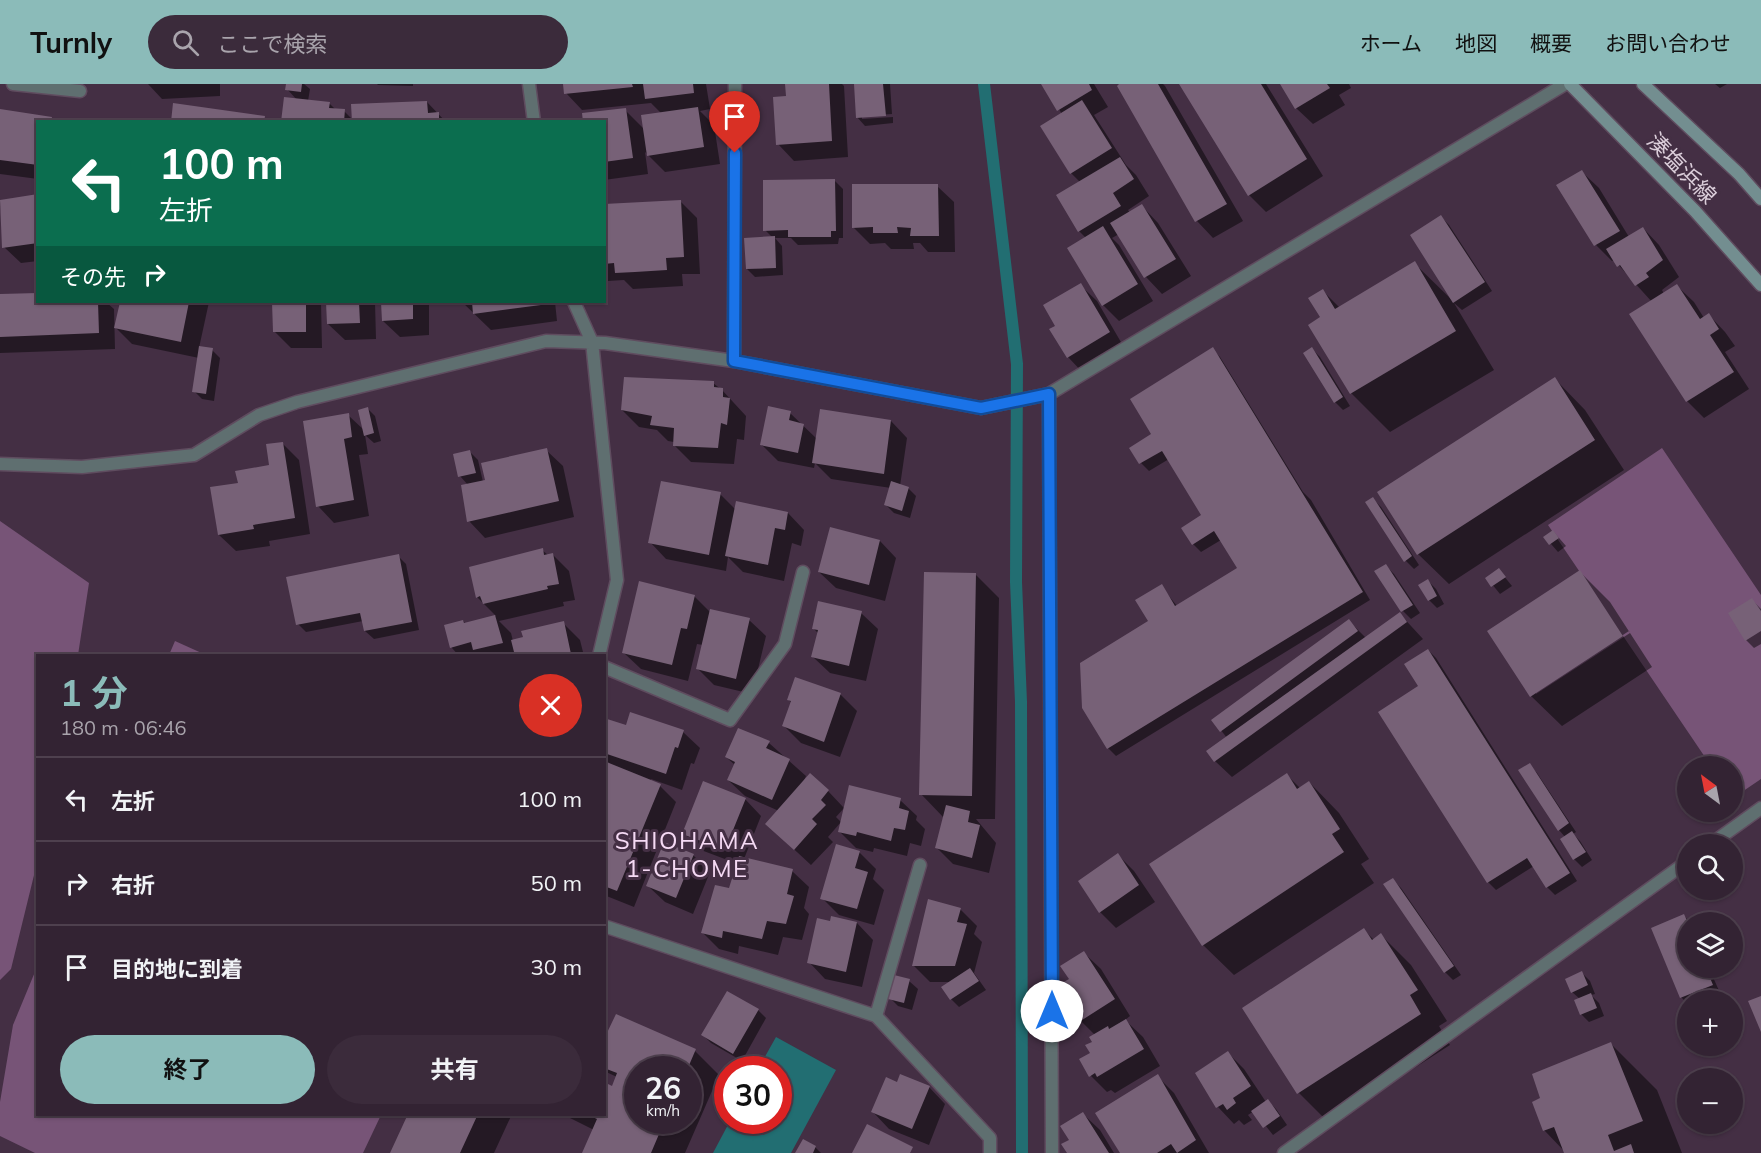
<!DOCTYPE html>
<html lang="ja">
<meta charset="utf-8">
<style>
body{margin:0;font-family:Mulish,"Noto Sans JP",sans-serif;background:#3b2b3b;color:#f1f3f6;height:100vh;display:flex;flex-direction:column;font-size:22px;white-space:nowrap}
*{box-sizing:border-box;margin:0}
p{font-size:20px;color:#a9a4ac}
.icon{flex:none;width:33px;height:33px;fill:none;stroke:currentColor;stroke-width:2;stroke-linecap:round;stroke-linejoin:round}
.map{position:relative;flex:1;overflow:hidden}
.details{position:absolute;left:36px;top:570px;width:570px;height:462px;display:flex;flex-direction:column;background:#332333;border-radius:0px;box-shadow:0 2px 4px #0004,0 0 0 2px #4e404e}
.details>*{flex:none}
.guide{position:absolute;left:36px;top:36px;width:570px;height:183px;border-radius:0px;box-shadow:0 2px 4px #0004,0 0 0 2px #4e404e;background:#0b6e4f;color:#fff;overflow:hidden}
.needle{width:39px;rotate:328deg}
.tools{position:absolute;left:1677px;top:672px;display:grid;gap:12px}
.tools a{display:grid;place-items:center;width:66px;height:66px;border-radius:50%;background:#332333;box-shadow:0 2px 4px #0004,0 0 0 2px #4e404e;font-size:30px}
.speed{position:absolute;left:624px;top:972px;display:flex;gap:12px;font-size:30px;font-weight:700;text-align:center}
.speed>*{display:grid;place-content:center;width:78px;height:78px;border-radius:50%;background:#332333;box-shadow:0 2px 4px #0004,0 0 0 2px #4e404e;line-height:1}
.speed small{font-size:15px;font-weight:400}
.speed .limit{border:9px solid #d22;background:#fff;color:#111}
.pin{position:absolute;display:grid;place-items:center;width:51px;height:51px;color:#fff;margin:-62px -26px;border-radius:50% 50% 50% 0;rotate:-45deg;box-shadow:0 0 6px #0007}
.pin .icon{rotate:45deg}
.me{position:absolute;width:66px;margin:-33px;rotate:0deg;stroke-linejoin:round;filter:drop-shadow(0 0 4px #0008)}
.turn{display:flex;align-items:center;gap:21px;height:126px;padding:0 24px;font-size:27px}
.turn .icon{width:78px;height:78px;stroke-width:2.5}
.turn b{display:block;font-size:42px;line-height:51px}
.then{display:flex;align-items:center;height:57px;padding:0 24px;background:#0003;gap:12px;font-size:22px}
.round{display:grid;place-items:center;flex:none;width:63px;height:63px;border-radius:32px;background:#3b2b3b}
.head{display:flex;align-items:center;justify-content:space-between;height:102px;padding:0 24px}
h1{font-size:36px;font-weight:700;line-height:45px;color:#8bbbb9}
.cta{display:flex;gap:12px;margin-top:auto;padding:12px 24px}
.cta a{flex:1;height:69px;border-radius:36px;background:#8bbbb9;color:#111;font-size:24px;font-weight:700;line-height:69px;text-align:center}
.cta a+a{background:#3b2b3b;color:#f1f3f6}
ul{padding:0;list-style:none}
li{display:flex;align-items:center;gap:18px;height:84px;padding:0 24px;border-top:2px solid #4e404e}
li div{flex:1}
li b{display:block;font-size:22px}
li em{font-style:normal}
header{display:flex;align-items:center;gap:36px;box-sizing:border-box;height:84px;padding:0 30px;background:#8bbbb9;color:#111}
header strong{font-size:28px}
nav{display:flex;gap:33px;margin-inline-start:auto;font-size:21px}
.search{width:420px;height:54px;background:#3b2b3b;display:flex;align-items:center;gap:15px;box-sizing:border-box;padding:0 21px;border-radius:33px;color:#a9a4ac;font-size:22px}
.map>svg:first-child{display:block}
.green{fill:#775477}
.water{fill:#226e72}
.shadow{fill:#0007;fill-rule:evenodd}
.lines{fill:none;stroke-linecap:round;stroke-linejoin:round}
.stream{stroke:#226e72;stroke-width:12}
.building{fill:#776177}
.service-casing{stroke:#5f4c5f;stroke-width:15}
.minor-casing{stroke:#5f4c5f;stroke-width:15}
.secondary-casing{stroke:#5f4c5f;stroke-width:15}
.service{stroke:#5f6f70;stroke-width:12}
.minor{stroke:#5f6f70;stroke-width:12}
.secondary{stroke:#738e90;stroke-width:12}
.route-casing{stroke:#114b97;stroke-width:15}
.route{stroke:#1a73e8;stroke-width:10}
.labels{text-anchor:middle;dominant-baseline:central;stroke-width:6;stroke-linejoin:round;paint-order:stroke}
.street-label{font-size:22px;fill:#dbceda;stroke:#442f44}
.neighbourhood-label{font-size:24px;letter-spacing:1.5px;fill:#f5daf4;stroke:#442f44}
</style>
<header>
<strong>Turnly</strong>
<div class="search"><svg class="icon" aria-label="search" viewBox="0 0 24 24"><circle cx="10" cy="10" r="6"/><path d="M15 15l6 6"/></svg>ここで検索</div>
<nav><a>ホーム</a><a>地図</a><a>概要</a><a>お問い合わせ</a></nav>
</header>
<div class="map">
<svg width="1761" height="1069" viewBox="0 0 1761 1069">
<rect width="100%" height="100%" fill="#442f44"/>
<path class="green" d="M1662,364L1761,511V695L1733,714L1732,682H1711L1548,441Z
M0,437L89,499L78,571L38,572L37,779L11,885L0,896Z
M175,557L206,571H169Z
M37,883L38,1030L381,1031L363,1069H35L0,1052V1018L13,941Z"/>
<path class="water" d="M776,953L836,986L791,1069H713L730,1037L778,1036V986L758,985Z"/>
<path class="shadow" d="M148,0H220V12L162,15Z
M288,0H304L310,5L308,17L329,19L336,26L344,27L353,36L427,18L446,38H283L297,16L287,5Z
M377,0H413V2L378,1Z
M565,0H706L710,25L700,27L714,41L720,80L665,88L645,68L648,90L604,96V38L625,26L644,45L662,30L651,19L582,26L566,9Z
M787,0H842L844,2L848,73L794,77L778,60L788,14Z
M855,0H890L892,30L862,32V35L893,33V39L865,42L857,33Z
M1043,0H1094L1108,23L1094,31L1126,81L1136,91L1149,112L1128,126L1130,129L1142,122L1158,139L1191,192L1162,210L1146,193L1119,150L1112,154L1119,161L1153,217L1119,237L1103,221L1086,154L1079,147L1058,112L1080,98L1071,89L1042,43L1062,30Z
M1122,0H1163L1165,2L1243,137L1213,154L1197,137L1119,2Z
M1181,0H1266L1323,92L1266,128L1249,111Z
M1281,0H1349L1351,4L1339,11L1345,21L1313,40L1296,24Z
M1715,0H1727L1720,4Z
M0,27L51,34L55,38H38V95L0,90Z
M1582,88L1599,104L1629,153L1643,144L1659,161L1679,193L1662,206L1664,210L1677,202L1694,218L1704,234L1709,231L1725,248L1735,262L1725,268L1749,305L1704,334L1687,317L1631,231L1652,218L1614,176L1612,177L1596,161Z
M834,96L843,105V154H839L838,160L798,161L791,154H775L782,162L783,191L755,193L747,185L773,154L765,146Z
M937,102L954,118L955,168H928L920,159H913L914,165H891L885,159L870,160L853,143Z
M38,112V177L21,179L4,163L0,117Z
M680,117L697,134L700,190H682L683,202L633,205L624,196L608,197L604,193V121Z
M1441,133L1449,141L1492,207L1462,226L1454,219L1494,286L1390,348L1351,309L1322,234L1323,207L1340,224L1414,179L1452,216Z
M1080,201L1097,217L1125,265L1084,290L1068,273L1057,243Z
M0,212L38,218H106L114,225L115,265L0,269Z
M121,218H209L199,264L212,266L220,274L214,317L202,315L194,307L199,274L132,260L115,243Z
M274,218H321L322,264H291L274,247Z
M327,218H375L376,255L345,256L328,240Z
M383,218H429V251L400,253L383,237Z
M462,218H555L557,237L491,246Z
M1212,265L1220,273L1303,408L1311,416L1370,516L1116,672L1108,664L1084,624L1150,538L1161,502L1177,522L1239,485L1221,456L1201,468L1193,460L1204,431L1169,375L1149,387L1141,379L1153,350Z
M1312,265L1320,273L1350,322L1343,326L1335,318Z
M1555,295L1585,326L1624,386L1449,500L1418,470Z
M713,299L722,306L746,332L744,356L737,355L734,380L691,378L674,361V358L668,357L657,346L639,343L622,326Z
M367,324L375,332L381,357L374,359L365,351L368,370L359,371L369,432L334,439L318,422L348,331L365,347Z
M790,329L817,355L891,337L907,354L900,402L908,404L916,412L910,434L894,429L886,421L891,404L831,395L815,379L814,384L778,377L761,360Z
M283,360L299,376L310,450L269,457L270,462L236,467L219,451L239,400L270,382Z
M546,366L563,382L574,433L485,454L469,437L468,401L460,392L470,368L478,376L483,398Z
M720,410L736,426L788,429L804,446L801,462L792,459L784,497L743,488L728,473L726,487L666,475L650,458Z
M1373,415L1381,423L1419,481L1414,485L1406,477L1367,419Z
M1553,447L1566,462L1558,468L1545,453Z
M880,457L896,474L885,517L836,504L819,488Z
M542,466L548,471L552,470L569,487L575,516L563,518L564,522L499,537L511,549L513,557L563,539L580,556L584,572H459L452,564L445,542L463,537L466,540L496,532L477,513Z
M398,472L406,480L419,546L374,555L365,547L363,537L306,548L298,540Z
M1386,482L1394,490L1420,529L1411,535L1403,527Z
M1499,486L1512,502L1500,510L1487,494Z
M1580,488L1610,518L1652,583L1562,642L1531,612ZM1629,547L1630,549L1536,610V607Z
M975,490L999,514L995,735H976L996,759L989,789L953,780L937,764L944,734L921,710Z
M1428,497L1436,505L1444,520L1437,524L1429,516Z
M694,512L711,529L749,536L766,552L752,610L714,601L698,585L703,561L697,560L688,597L641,585L624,569Z
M1752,516L1761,525V560L1754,564L1746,556Z
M861,529L878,545L866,597L830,589L813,573L819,550L813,544Z
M1400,530L1423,555L1232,693L1215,677L1227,654L1213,636L1349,537L1366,554Z
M1428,566L1436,574L1577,797L1555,811L1547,803L1534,782L1496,806L1488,798L1420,603Z
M796,594L841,611L857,627L840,673L801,659L784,642L792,619L789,616Z
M604,639L683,648L700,664L694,680L691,679L682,706L651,695L650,697L660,702L676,718L634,823L604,811V679L612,682L604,674Z
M769,659L806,692L803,699L828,707L844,724L836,733L841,738L828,753L833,758L811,781L784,756L779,727L745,712L728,696L735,681L726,673Z
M1529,681L1537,689L1576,748L1573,750L1580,757L1592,776L1582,783L1574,775L1565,753L1559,746Z
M1287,691L1300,704L1309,698L1339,729L1369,775L1361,780L1374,799L1234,891L1203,861Z
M745,715L761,732L744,775L792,787L809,803L804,824L809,830L802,856L783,853L778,871L739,862L738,870L719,865L703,849L730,805L738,780L701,766L684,749Z
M900,716L917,732L916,736L925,745L921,762L910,759L907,772L874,764L873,768L856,764L839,747Z
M859,768L876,785L873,795L884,806L874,841L839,831L822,814Z
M693,771L710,788L693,830L665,818L648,802Z
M1118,771L1134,787L1155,818L1116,844L1100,828Z
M1393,796L1401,804L1461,891L1453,896L1445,888Z
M960,825L977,842L974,850L982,858L974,889L986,906L959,923L951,915V898H930L914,882Z
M1684,832L1690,838H1688V884H1709L1720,909L1701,916H1688V920L1681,913Z
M831,839H857L873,856L862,903L825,895L809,878Z
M1364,846L1374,856L1381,851L1411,881L1447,937L1439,942L1450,961L1329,1039L1299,1009Z
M1084,869L1101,885L1130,932L1125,936L1143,953L1160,982L1115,1009L1111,1006L1107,1008L1091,992L1095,951L1081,937L1071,896Z
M1582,889L1590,897L1595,910L1591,911L1599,919L1604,932L1589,938L1581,930L1580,915L1572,908Z
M909,897L918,905L912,926L898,922L890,914Z
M728,909L758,926L766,934L742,977L711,959L703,951Z
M616,932L695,967L719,991L685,1069H584L594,1046L562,1030H604L617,993L604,987V958ZM638,986H688V1036H638Z
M1611,960L1657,1006L1682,1069H1566L1544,1046L1542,1015Z
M1228,969L1244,985L1266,1018L1268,1017L1276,1025L1287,1041L1273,1051L1254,1027L1248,1031L1252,1036L1244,1041L1239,1036L1234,1040L1218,1023L1197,989Z
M1157,992L1174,1009L1209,1069H1121Z
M898,1000L929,1003L945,1020L929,1061L889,1045L873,1028Z
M410,1030H512L494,1069H392Z
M1083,1030L1100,1046L1114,1069H1069L1071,1057Z
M815,1063L821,1069H797Z"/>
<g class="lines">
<path class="stream" d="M984,0L1017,280L1016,498L1021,618L1022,1069"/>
</g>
<path class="building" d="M286,0H302L301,8L285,6Z
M563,0H632L633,3L564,10Z
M643,0H693L694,9L645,15Z
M785,0H829L832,57L776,61L773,13L786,12Z
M854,0H883L886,32L856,34Z
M1041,0H1089L1092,6L1057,27Z
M1119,0H1158L1227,120L1195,138L1117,2Z
M1179,0H1261L1307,75L1248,112Z
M1280,0H1327L1330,4L1295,25Z
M284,13L330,18L329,24L345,25L344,38H281Z
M1082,16L1112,64L1070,90L1040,42Z
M427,17L428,29L439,28V38H352L351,20Z
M173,19L265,32L264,38H171Z
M698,23L704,63L647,72L641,31Z
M626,24L633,74L604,78V38H583L582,29Z
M0,25L52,33L51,38H38V81L0,76Z
M1120,73L1134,95L1113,109L1121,122L1078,148L1056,111Z
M1582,86L1620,147L1594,162L1556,101Z
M835,95L836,147H831V153H788V146L763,147V96Z
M852,100H938L939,152H910L911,144L897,143L898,149H873V143L852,144Z
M38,110V159L2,164L0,116Z
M681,116L684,173L666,174L667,186L635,188L615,189L614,179L604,180V120Z
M1142,120L1176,175L1144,194L1110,139Z
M1441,131L1485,198L1453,219L1410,151Z
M1103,142L1138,200L1102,222L1067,164Z
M1643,143L1663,176L1646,189L1649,193L1635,202L1620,181L1617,183L1606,165Z
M775,152L776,184L746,185L744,154Z
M1415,177L1456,247L1350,310L1308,241L1320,233L1308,214L1323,205L1335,225Z
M1081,199L1110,248L1067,274L1049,245L1055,242L1043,221Z
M1677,200L1700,235L1709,229L1719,245L1710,251L1734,288L1686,318L1629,230Z
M38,209V218H98L99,249L0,253V210Z
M120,218H189L181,258L114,244Z
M272,218H306V248H273Z
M326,218H359L360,239L327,240Z
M381,218H413V235L382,237Z
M472,218H541V221L473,230Z
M199,262L213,264L206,310L192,308Z
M1213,263L1363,508L1107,665L1082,624L1080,579L1148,537L1135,516L1162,500L1175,522L1237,484L1214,447L1192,461L1181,444L1201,431L1162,367L1139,380L1129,364L1151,350L1130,315Z
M1312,263L1343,313L1334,319L1303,269Z
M624,293L714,297V303L723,304V313L730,314L727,341L721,339L718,364L673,362L674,344L650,341L652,332L621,326Z
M1555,293L1595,356L1417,471L1377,408Z
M768,322L791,327L789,336L804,340L798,369L760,361Z
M368,323L374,349L364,352L358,326Z
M820,325L891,336L884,390L812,379Z
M349,329L352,353L344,355L354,416L316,423L303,337Z
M283,358L295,434L253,441L254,445L218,451L210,403L238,399L235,387L269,381L266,360Z
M547,364L559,417L467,438L461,401L485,396L481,379Z
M470,366L476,389L458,393L453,370Z
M661,397L721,408L709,471L648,459Z
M891,397L909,403L902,427L884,421Z
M1373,413L1412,472L1404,478L1365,418Z
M736,417L788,428L785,446L775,444L768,481L725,472Z
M830,443L880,456L869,501L818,488Z
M1553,446L1559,454L1549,461L1543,453Z
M543,464L544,471L553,469L559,500L547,502L548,505L483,520L480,512L476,514L469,483Z
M399,470L412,538L364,547L360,529L296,541L286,493Z
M1386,480L1413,521L1401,528L1374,487Z
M1499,484L1506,493L1491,503L1485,494Z
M1580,486L1623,552L1530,613L1487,547Z
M924,488L976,489L972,712L919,711Z
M1428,495L1437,512L1428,517L1418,501Z
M639,497L695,511L687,545L681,544L672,581L622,569Z
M1752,514L1761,527V547L1745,557L1728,529Z
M818,517L862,527L849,582L811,573L818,546L812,545Z
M710,525L750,534L736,595L696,585Z
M1400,528L1407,538L1214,678L1206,667Z
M495,531L503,559L473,566L471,558L450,564L444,541L463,536L464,539Z
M1349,535L1358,547L1220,648L1211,636Z
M564,537L571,570L565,572H515L511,556L523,553L521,547Z
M1428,565L1570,789L1546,804L1527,774L1487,799L1378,628L1418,602L1404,580Z
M795,593L841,609L824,658L782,642L791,617L787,616Z
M630,628L684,646L678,664L675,663L666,690L604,669V634L626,641Z
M738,644L770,657L766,664L790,675L772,716L727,696L735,678L725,673Z
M604,677L661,700L617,807L604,802Z
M1530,679L1569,739L1558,747L1518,686Z
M810,689L829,706L821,716L826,721L812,735L817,740L794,766L765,740Z
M1287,689L1297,705L1309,697L1340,745L1332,750L1344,768L1202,862L1149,780Z
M703,697L746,714L725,766L682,750Z
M849,701L901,714L899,724L909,727L905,746L894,744L891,757L857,748L856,752L838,748Z
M946,721L970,727L968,738L980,741L972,774L935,764Z
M1572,747L1586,768L1573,776L1560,755Z
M664,758L694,770L676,814L646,802Z
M836,760L860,767L855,784L868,788L857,825L820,815Z
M1118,769L1139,801L1099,829L1078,797Z
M739,772L793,785L787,810L794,812L786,840L767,837L762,855L723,847L722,854L701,849L715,801L729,804Z
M1393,794L1454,882L1444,889L1383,800Z
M928,815L961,824L957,838L967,840L955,882H912Z
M1684,830L1688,839V884H1706L1713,901L1680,914L1651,844Z
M831,832L857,838L846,888L807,879L817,834L830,837Z
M1364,844L1372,856L1381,849L1418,906L1410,911L1421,930L1297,1010L1242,924Z
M1084,867L1115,915L1079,938L1057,902L1069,895L1060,882Z
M970,884L979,897L950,916L941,903Z
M1582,887L1588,901L1571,909L1565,895Z
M894,891L910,895L904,919L888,915Z
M727,907L759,925L733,970L701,951Z
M1591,909L1597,924L1580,931L1574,916Z
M1761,912V948L1748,917Z
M616,930L696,965L687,986H638V1036H665L651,1069H582L597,1035L586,1030H604V998L612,1002L617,989L604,984V955Z
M1126,935L1144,965L1097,993L1095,989L1089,993L1079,975L1090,969L1085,961L1092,958L1089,953L1108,942L1109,945Z
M1611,958L1643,1037L1608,1051L1614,1067L1631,1060L1634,1069H1564L1554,1043L1543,1047L1532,1018L1540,1014L1532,990Z
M1228,967L1251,1002L1233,1014L1236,1019L1227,1026L1223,1020L1216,1024L1195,989Z
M900,990L930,1002L912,1045L871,1028L886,993L897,998Z
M1158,990L1196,1056L1177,1069L1171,1060L1157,1069H1120L1095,1029Z
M1268,1015L1280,1032L1263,1044L1251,1027Z
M1083,1028L1109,1069H1067L1061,1060L1069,1056L1060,1042Z
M408,1030H478L460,1069H390Z
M867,1040L913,1063L910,1069H852Z
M803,1055L816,1062L813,1069H795Z"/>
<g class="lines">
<g class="service-casing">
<path id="service" d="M876,932L920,781"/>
</g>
<g class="minor-casing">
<path id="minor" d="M13,0L80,7
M529,0L534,38
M574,218L592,258L617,496L599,572
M734,277L735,0
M1049,310L1052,1069
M0,380L82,383L194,371L259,331L297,318L546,257L605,259L734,277L981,324L1049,310L1565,0
M604,583L730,636L785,560L803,488
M1711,760L1761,724
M604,842L876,932L990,1054V1069
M1284,1069L1688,777"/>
</g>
<g class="secondary-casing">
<path id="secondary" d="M1570,0L1695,127L1761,201
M1643,0L1739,90L1761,115"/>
</g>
<use href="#service" class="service"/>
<use href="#minor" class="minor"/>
<use href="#secondary" class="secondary"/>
</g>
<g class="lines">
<g class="route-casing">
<path id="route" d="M735,69L734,277L981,324L1049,310L1052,927"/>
</g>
<use href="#route" class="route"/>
</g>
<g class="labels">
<g class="street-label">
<text transform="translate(1682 84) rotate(46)">湊塩浜線</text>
</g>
<g class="neighbourhood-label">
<text x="687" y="756">SHIOHAMA<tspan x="687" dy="28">1-CHOME</tspan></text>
</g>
</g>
</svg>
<div class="tools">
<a><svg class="needle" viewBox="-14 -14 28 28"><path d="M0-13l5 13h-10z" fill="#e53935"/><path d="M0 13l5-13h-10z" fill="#a9a4ac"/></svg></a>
<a><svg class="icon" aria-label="search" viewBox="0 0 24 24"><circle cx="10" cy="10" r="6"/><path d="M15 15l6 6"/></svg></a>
<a><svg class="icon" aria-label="layers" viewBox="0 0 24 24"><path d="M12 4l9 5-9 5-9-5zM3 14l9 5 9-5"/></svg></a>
<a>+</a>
<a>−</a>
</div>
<div class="speed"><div>26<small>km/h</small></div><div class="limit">30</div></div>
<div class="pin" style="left:735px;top:69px;background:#d93025"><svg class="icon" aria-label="arrive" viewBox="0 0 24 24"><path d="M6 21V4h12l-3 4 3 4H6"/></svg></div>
<svg class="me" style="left:1052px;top:927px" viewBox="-20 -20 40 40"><circle r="19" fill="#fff"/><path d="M0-13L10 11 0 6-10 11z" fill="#1a73e8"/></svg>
<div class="guide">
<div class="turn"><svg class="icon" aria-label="left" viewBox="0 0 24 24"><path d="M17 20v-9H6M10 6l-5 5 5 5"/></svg><div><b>100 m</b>左折</div></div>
<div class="then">その先<svg class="icon" aria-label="right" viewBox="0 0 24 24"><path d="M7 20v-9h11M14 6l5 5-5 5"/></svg></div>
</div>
<section class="details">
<div class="head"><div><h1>1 分</h1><p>180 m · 06:46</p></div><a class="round" style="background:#d93025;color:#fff"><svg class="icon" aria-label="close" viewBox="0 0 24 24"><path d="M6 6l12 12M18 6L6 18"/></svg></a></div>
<ul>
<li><svg class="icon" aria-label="left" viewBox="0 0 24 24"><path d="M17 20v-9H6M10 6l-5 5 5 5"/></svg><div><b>左折</b></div><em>100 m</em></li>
<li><svg class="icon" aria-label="right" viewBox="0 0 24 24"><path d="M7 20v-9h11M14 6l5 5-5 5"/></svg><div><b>右折</b></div><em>50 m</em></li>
<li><svg class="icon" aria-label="arrive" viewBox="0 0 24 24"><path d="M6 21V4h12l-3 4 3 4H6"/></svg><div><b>目的地に到着</b></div><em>30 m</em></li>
</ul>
<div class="cta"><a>終了</a><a>共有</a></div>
</section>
</div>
